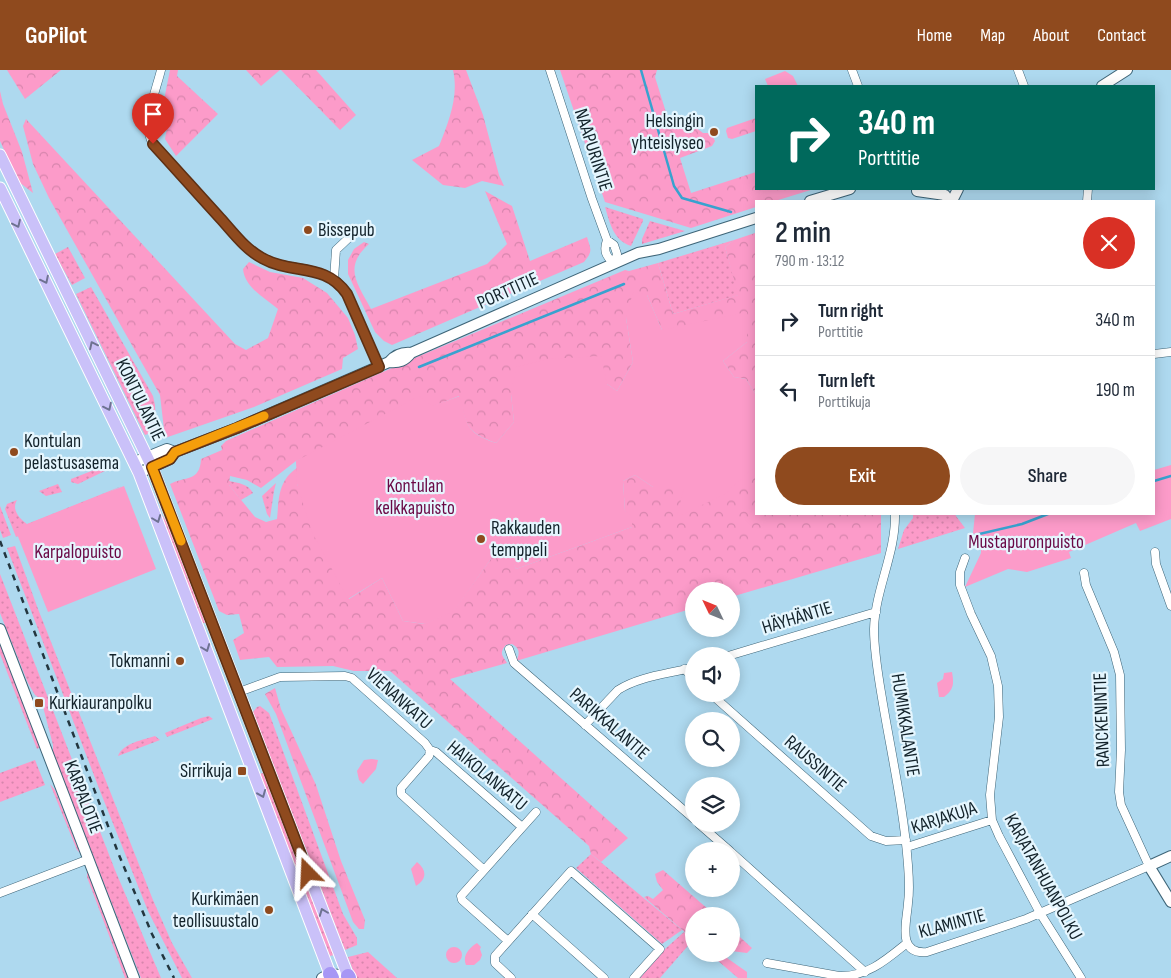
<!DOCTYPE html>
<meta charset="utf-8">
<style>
body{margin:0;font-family:"Sofia Sans Condensed",sans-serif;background:#f6f6f7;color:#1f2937;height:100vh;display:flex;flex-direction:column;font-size:19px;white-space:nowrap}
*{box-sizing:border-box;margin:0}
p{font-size:16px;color:#747a83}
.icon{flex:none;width:28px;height:28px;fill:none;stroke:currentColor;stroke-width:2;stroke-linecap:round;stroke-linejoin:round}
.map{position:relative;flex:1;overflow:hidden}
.details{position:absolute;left:755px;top:130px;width:400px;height:315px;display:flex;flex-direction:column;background:#fff;border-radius:0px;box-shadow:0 2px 12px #0003}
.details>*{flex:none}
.guide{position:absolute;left:755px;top:15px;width:400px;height:105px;border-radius:0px;box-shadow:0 2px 12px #0003;background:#00695c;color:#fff;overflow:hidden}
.needle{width:32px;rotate:313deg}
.buttons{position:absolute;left:685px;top:512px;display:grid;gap:10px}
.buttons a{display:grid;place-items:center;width:55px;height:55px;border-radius:50%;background:#fff;box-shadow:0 2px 12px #0003;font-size:25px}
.pin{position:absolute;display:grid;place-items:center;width:42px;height:42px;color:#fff;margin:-51px -21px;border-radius:50% 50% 50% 0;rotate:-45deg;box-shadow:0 0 5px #0007}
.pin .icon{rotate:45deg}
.me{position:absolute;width:55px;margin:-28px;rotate:339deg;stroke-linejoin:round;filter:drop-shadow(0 0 4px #0008)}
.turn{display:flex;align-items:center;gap:18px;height:105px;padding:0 20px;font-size:22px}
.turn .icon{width:65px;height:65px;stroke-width:2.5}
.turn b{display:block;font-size:35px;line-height:42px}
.round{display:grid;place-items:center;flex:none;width:52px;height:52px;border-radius:26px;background:#f6f6f7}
.overview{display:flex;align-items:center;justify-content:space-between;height:85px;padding:0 20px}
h1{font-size:30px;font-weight:600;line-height:38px}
.cta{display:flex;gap:10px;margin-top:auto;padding:10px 20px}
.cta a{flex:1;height:58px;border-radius:30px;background:#8f4a1e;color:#fff;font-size:20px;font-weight:600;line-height:58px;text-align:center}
.cta a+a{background:#f6f6f7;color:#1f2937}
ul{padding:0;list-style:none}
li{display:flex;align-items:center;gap:15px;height:70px;padding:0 20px;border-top:1px solid #e0e1e3}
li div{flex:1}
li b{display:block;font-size:19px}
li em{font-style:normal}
header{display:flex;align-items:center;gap:30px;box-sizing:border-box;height:70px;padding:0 25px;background:#8f4a1e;color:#fff}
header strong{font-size:24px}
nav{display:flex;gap:28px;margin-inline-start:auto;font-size:18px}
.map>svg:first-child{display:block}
.grass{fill:url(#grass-dots)}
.forest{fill:url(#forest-crowns)}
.green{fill:#fc9bc9}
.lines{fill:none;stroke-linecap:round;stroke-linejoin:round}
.stream{stroke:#38a2cf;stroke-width:2.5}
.street-casing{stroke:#3e6578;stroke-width:9}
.secondary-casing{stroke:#3e6578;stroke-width:12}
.primary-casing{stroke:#fff;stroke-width:13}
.highway-casing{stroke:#fff;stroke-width:16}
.street{stroke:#fff;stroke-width:8}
.secondary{stroke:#fff;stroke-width:10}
.primary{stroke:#cac1f9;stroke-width:11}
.highway{stroke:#a797f5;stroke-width:14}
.rail{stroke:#23363f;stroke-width:2.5;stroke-dasharray:6 6;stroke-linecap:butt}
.oneway{stroke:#6e7292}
.route-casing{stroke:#5d3014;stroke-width:12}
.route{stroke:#8f4a1e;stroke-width:9}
.slow{stroke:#f59e0b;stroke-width:9}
.poi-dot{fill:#8f4a1e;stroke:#e5f6fe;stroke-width:2}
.labels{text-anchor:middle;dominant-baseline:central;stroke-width:4.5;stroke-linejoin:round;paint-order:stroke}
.poi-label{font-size:19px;fill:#13232b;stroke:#e5f6fe;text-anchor:end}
.street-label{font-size:19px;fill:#13232b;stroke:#e5f6fe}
.park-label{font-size:19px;fill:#6a0845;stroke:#e5f6fe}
</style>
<header>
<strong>GoPilot</strong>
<nav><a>Home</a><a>Map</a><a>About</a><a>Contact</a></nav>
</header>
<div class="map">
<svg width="1171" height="908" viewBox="0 0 1171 908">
<defs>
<pattern id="grass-dots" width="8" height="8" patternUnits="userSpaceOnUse" patternTransform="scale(1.25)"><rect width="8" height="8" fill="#fc9bc9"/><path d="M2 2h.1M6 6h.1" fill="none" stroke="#d785ad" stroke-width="1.8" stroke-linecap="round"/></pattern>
<pattern id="forest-crowns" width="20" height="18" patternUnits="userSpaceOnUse" patternTransform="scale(1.25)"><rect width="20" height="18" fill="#fc9bc9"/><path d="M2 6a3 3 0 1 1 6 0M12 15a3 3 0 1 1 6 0" fill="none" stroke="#d785ad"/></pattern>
</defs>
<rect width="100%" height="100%" fill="#aed9ef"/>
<path class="grass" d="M605,137L643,149V151L631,176C613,170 610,153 605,137Z
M650,151L685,161L642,174V169Z
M734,170L725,177L739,225L673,244L658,193Z
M68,177L85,208L72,215L55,184Z
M91,217L153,326L155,335L156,361L145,365L76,224Z
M112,393L113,397L78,414L71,412V409Z
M229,411C239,413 248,414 253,423L241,430L229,415Z
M276,413L274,421L270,448L267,444L262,426Z
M58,414L62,422L46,426L39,421Z
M122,416L16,467L5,439L7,434L17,430C11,440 20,449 27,454Z
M153,422L162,445L170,457L207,552L201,554L150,423Z
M0,436L11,465L3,468L0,460Z
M913,444H955L956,446L965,458L898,479L904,460L913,448Z
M15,476L38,539L153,830L172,873L192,908H182L148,841L100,721L7,478Z
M0,504L115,800L161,908H141L53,683V675L41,629L35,625L28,613L0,543Z
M0,573L40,677L37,679L0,584Z
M260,636L269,643L343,844L357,868V875L345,880L253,642L257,637Z
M209,646L213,649L167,667L165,663L201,648Z
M155,666L160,670L118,686C123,673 143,670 155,666Z
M35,690L45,715L0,732V703Z
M263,703L334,885L330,886L259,704Z
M50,714L55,720L80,783L77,780Z
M591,784L682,860L662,874L576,798Z
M87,801L90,806L129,908H125L87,807Z
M684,862L693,870L660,908H640L665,879Z
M368,882L397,908H356L348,887Z"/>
<path class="forest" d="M7,0H61L25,29Z
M170,0H178L177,6L218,44L176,86L165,69L167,58L162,40Z
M246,0H280L261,16Z
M281,0H316L356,45L340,60Z
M453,0H466L483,45L499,105L504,116L482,111L465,118L443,115L412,90L439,76C449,51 459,26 453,0Z
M560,0H657L655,7L669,52C687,45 689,53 703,63H711L715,71L712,76L680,88L691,123L756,102V119H814L775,131H756V137L691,158L605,132Z
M0,21L3,34L22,82L33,123L19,112L0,71Z
M756,48V61L732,69L728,68L726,61L727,58Z
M26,49L235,274L246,280L268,268L278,239C264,227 245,218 243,199L249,192L270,202L303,208L327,223L348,248L355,265L358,279L343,288L342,299L254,337L165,368L160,325L49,128L33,94L23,56Z
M485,121L512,136L530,191L587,167C591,180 593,181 584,192L392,275L384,271L375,262L348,204V190L354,179L364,172L369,174C343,197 357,213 371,239L487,194L507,174Z
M755,163L756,169V325L746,309L734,307L723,291L747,272L662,260L647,225L626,248L633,292L617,321L607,314L511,324L514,352L496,373C466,362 467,356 459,326L296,391L261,418L247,410L230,406L229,415L255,447L266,452L277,449C279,428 278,411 297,398V414L349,529L382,508L403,551L424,554L454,540L493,486L512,488L516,499L632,457L625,441L623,411L635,405L653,417H684L756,397V444H881V483L731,527V521H694V538L516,591C520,584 520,578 512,574L506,575C499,583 502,585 507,593L450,609L628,768L601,792L591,784L589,776L390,601H354L333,596L277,597L269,587L240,590L233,570L244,563L239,544L227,545L219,541L170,414C185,406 200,412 201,389L222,380L221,376L226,371L417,287L625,200L629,201L658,193L673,244L738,225L725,177L734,170Z
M275,618L281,639L316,715L341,791L365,850L364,859H359L353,852L276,644L265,624Z
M663,800L716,846H694V870L644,827L648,826L653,829L663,820L657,812L655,804Z
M731,859L752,878L747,883L731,881Z
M710,884H729L727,888L747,902V908H738Z"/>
<path class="green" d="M785,1L793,6L798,16H768L765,9Z
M633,222L647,225L662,260L747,242V272L723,291L734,307L746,309L756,325V397L751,400L725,424L677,447L684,417H653L635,405L623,411L625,441L632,446V457L516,499L511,488L493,486L454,541L425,554L403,551L382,508L348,529L312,462L297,414L296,391L419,326L432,336L460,326C467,355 466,363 496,373L514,352L511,324L516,297L548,289L601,286L607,314L617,321L633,292L626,248Z
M1171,395V449L1140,461L1136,453L1069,482L1071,488L1027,502L1008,499L965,517L981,483V467H976L973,463L975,444H1009L1013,445L1022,444H1154V400Z
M124,416L156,499L48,542L15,459Z
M952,602C954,614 954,619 944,627H939L937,613L943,609L944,603Z
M372,689L378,690L376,699L363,714L359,710L357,701L364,690Z
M417,792C427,800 427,809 416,816L411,799Z
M477,873L481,877L480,879L482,885L480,890L474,895H466C462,886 469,878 477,873Z
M446 885a8 8 0 1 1 16 0a8 8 0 1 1-16 0Z"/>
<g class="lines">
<path class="stream" d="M641,0L674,116L682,128L731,142
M419,297L624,214
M1154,411L1171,406
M975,465L1022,454L1048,444"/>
<g class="street-casing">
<path id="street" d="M161,0C156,21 141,55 153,74L244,174C252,181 260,187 270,191C290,199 316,197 334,209C340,213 344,219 347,224L379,297
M550,0L592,129L607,170L614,175L617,184L614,194C606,186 603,181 607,170
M852,0L858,16
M1018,0L1024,16
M1087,131L1088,119
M334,209L336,180L354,163
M1154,284L1171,282
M895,444C896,483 875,520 874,559C874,584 879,610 883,634C892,687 904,741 908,795C909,808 910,820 908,833C907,851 896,885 927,882L1026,849L1149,796L1121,735L1119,722L1121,680L1120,605L1114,582L1086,515L1084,503
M1155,482L1156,494L1171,536
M965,488L960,502V515L971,544L991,586L998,616L999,647L990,725L992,750L999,766L1040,843L1081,908
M509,579L514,593L694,749
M728,586L876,542
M684,599L694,608
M239,622L280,607L345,606L352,608L425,673L430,680L429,686L401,718V724L484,800
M711,624L871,766L886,771L906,770
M585,655L618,620C640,606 669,604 694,597
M430,680L436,682L522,757
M699,754L730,781
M907,777L992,750
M731,782L865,902
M0,823L89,789
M532,844L604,908
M508,871L462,830L461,826L536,742
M767,893L839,906C867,907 886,890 907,873
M511,908L495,893V886L571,801L660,879L634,908"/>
</g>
<g class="secondary-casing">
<path id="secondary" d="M1102,16L1127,0
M917,121L945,125L949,131
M810,131L850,119
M952,131L958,119
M389,292C395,285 401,282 411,283L638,183L659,179L756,148
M135,392L167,379L175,382
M139,403L170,389L175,382L237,358L389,292C399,293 405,291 411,283
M0,559L134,908
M1171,786L1149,796L1171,832
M322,908L330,904L348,906"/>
</g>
<g class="primary-casing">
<path id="primary" d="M0,85L152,397L348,906
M0,118L139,403L330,904"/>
</g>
<g class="highway-casing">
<path id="highway" d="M330,904L332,908
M348,906L349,908"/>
</g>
<use href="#street" class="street"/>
<use href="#secondary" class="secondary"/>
<use href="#primary" class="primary"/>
<use href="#highway" class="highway"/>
<path class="rail" d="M0,471L119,785L152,864L174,908"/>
</g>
<defs><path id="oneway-chevron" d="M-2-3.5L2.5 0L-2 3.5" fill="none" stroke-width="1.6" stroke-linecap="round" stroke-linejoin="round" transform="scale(1.25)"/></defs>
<g class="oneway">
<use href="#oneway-chevron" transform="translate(17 154) rotate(65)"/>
<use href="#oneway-chevron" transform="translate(45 210) rotate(64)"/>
<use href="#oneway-chevron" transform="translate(93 275) rotate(-116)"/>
<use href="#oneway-chevron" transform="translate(108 337) rotate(64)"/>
<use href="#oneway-chevron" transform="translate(157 449) rotate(69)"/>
<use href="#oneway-chevron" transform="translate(206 578) rotate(69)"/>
<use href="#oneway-chevron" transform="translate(262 724) rotate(68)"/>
<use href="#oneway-chevron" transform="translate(323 842) rotate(-111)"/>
</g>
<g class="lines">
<g class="route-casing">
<path id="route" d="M153,74C176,99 198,124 220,148C233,162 245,179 262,188C292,205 325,192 347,224L379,297L237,358L175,382L170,389L152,397L308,803"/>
</g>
<use href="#route" class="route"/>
<path class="slow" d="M181,471L152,397L170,389L175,382L264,346"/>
</g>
<g class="poi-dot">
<circle cx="714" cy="62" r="5"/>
<circle cx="308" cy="160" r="5"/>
<circle cx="14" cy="382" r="5"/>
<circle cx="481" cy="469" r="5"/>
<circle cx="180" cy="591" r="5"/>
<rect x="34" y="628" width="10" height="10" rx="2.5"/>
<rect x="237" y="696" width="10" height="10" rx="2.5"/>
<circle cx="269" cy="840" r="5"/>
</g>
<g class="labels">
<g class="poi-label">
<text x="704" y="51">Helsingin<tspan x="704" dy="22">yhteislyseo</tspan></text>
<text x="318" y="160" text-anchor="start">Bissepub</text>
<text x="24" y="371" text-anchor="start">Kontulan<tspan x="24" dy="22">pelastusasema</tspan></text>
<text x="491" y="458" text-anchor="start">Rakkauden<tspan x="491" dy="22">temppeli</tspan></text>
<text x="170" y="591">Tokmanni</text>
<text x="49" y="633" text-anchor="start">Kurkiauranpolku</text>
<text x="232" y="701">Sirrikuja</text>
<text x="259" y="829">Kurkimäen<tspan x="259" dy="22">teollisuustalo</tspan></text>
</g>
<g class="street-label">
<text transform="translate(593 80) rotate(72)">NAAPURINTIE</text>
<text transform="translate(508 221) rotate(-24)">PORTTITIE</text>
<text transform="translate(140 330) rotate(64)">KONTULANTIE</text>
<text transform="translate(797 548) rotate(-17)">HÄYHÄNTIE</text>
<text transform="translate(399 629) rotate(42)">VIENANKATU</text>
<text transform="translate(1102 650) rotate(-92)">RANCKENINTIE</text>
<text transform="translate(609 654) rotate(41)">PARIKKALANTIE</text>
<text transform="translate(905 655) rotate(81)">HUMIKKALANTIE</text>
<text transform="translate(815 694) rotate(41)">RAUSSINTIE</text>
<text transform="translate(487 706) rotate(40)">HAIKOLANKATU</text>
<text transform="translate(83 727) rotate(69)">KARPALOTIE</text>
<text transform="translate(944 748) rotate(-18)">KARJAKUJA</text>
<text transform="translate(1043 807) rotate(61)">KARJATANHUANPOLKU</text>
<text transform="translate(952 854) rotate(-15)">KLAMINTIE</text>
</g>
<g class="park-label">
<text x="415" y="416">Kontulan<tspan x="415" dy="22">kelkkapuisto</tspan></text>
<text x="1026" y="472">Mustapuronpuisto</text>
<text x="78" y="482">Karpalopuisto</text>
</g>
</g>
</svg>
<div class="buttons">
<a><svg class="needle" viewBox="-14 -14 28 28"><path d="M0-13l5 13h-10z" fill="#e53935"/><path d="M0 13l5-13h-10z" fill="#747a83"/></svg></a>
<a><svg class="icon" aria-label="sound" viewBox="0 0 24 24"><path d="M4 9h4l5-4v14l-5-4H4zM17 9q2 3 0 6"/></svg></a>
<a><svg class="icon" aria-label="search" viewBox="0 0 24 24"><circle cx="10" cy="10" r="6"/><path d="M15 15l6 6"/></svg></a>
<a><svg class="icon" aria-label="layers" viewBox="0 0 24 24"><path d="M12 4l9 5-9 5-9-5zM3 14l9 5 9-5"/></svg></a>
<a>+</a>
<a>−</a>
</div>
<div class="pin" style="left:153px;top:74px;background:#d93025"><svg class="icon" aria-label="arrive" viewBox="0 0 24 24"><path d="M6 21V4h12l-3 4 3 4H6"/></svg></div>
<svg class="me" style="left:308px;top:803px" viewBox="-20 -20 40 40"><path d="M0-17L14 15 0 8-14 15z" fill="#8f4a1e" stroke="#fff" stroke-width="4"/></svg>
<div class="guide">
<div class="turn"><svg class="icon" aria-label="right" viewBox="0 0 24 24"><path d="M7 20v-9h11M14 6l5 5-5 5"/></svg><div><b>340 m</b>Porttitie</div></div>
</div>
<section class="details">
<div class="overview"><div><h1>2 min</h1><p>790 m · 13:12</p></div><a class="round" style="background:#d93025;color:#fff"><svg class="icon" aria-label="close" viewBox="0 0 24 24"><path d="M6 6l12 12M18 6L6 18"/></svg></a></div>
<ul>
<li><svg class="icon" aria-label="right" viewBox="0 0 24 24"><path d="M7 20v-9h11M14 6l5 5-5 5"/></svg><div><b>Turn right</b><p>Porttitie</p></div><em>340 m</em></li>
<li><svg class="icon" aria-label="left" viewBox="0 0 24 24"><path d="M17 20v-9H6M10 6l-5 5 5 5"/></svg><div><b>Turn left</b><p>Porttikuja</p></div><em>190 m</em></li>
</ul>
<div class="cta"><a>Exit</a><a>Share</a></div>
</section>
</div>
